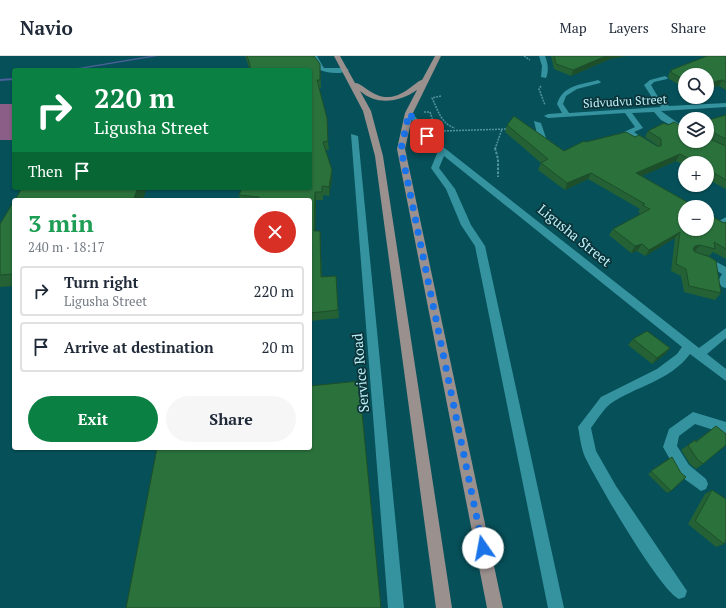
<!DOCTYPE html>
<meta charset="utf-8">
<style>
body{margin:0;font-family:"PT Serif",serif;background:#f6f6f7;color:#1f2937;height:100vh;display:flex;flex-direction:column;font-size:15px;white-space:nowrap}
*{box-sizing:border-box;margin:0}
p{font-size:13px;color:#747a83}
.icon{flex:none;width:22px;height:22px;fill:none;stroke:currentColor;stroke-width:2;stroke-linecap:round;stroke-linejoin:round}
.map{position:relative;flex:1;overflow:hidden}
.panel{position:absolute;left:12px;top:142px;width:300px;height:252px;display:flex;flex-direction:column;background:#fff;border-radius:4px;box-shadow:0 1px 3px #0004}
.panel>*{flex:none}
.banner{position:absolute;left:12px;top:12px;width:300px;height:122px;border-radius:4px;box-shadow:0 1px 3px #0004;background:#0b8043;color:#fff;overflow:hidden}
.fabs{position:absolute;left:678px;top:12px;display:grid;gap:8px}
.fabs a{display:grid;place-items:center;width:36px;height:36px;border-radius:50%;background:#fff;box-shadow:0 1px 3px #0004;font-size:20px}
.pin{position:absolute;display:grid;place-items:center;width:34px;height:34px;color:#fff;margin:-17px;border-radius:8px;box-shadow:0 2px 6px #0006}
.me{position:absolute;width:44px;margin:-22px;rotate:348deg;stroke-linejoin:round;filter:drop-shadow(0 0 3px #0008)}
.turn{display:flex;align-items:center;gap:14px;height:84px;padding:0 16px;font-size:18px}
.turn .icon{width:52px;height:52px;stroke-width:2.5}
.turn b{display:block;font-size:28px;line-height:34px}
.then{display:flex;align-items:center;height:38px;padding:0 16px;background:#0003;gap:8px;font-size:15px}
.round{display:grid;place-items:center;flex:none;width:42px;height:42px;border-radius:21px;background:#f6f6f7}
.summary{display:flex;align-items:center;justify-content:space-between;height:68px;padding:0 16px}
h1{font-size:24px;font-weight:800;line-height:30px;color:#1e9e55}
.primary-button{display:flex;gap:8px;margin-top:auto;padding:8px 16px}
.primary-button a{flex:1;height:46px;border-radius:24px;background:#0b8043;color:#fff;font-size:16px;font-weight:800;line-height:46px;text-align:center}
.primary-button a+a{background:#f6f6f7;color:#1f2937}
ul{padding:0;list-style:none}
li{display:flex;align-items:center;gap:12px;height:50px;margin:0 8px 6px;padding:0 8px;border:2px solid #e0e1e3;border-radius:4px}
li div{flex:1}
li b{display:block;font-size:15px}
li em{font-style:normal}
header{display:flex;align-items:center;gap:24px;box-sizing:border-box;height:56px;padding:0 20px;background:#fff;border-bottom:1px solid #e0e1e3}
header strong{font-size:19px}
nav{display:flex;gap:22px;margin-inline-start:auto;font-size:14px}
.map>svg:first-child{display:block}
.green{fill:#8a5e87}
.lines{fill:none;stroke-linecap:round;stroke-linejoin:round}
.stream{fill:#4c609b;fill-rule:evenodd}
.path-far1{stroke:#52939c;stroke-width:1.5;stroke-dasharray:2 1;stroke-linecap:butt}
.path{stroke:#52939c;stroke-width:2;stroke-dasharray:2.5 1.5;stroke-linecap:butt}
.minor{fill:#3593a0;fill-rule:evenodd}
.primary{fill:#9a908e;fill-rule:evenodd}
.wall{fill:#246134}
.shaded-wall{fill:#1d4f2a}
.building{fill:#2a713c;stroke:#1d4f2a}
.route{stroke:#1a73e8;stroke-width:7;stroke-dasharray:0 12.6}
.labels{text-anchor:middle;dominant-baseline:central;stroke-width:3.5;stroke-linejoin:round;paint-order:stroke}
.far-street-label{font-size:12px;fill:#bcf1fa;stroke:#0b3338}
.street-label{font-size:14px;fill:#bcf1fa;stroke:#0b3338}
</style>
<header>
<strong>Navio</strong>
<nav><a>Map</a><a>Layers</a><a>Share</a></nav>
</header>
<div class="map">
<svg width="726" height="552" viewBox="0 0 726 552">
<rect width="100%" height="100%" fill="#065059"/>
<path class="green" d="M0,48H14V84H0Z"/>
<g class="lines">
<path class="stream" d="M150,0H158L74,14H66Z
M14,22V24L0,25V23Z"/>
<path class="path-far1" d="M524,0L530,4
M541,30L539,33L545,49
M441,40L432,42C438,54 441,68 455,72
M424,56H430L433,65
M441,75L508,73
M495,93L502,73"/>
<path class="path" d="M495,92L498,103V121"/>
<path class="minor" d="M311,0H317L324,12H346L349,14C341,19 328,17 320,14Z
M539,0H545C548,7 549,15 546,22L541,21L542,10Z
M665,20L668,22L667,23L654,26L651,29L658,41L669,50L726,47V51L661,55L685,72V77L661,64L654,56L632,57L643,72L634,76L650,87V91H647L624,76L635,71L625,57L548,62L544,60L548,58L562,57L557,48C563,29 580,29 598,24L601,26L600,27L577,33L566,40L563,48L569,57L661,51L653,43L644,29L650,24Z
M407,56H411L442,90L699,292L726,272V282L707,298L726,313V325L690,298C670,325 636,330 610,348C603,354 596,365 591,372L596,395L616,430L687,535L685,541L679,543C660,535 596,424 585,401C581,392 580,381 578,371L601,341L657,313L677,298L682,291L444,100L439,112L455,133L471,169L485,190L564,552H548L475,190L461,169L446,133L431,112L438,95L407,58Z
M534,65L541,67L546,82L545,84L538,82Z
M351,78L358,80L404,552H388Z
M726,161V171L719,165Z
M705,200L726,211V232L722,231L718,225L722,218L702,205L700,203L702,201Z
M693,356L726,366V378L695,368L679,380L677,390L689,409L706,423L708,428L706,433L701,435L679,419L663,391L669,373Z"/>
<path class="primary" d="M334,0H340L355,27C363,27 372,42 389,41C405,40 416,25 422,24L435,0H441L413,57L405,93L503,552H487L397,93L405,57L417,34C400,46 377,50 360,35L371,55L383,100L452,552H436L375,100L363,55Z"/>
</g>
<path class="wall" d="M245,0H314L320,8L321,32H319L328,85L329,94H325L332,122L329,140L323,139V144H316L315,175H320L322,220H336L339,262L310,265V144H240L239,139L310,132L250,14Z
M551,0H626L610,3L571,20L554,13Z
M726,0V34L719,30L707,32V19H685V32L669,23L668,20L671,14Z
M726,59V133L707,123V107H685V110L676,105L641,120L724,167L726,166V203L713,196L709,200L694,196L721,237L715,244L684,236L681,220L671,215L675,182L645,200L637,195L631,197L609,179L613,173L641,158L638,156L640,153L588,123L565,134L538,114L541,107L505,76L507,69L564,95L586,86L635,81L658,90L645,81L648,75L685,85L707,65Z
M14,145V230L0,231V168Z
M633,283L670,292L665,298L652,308L628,289Z
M716,370L703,408L696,413L690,408L681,394L688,389L696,385Z
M672,401L671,435L667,437L648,418Z
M712,434L724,488L716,491L688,468L705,438Z"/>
<path class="shaded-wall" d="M606,0H626L610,3L571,20L573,14Z
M722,24L719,30L707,32V27Z
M712,76L708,83H707V77Z
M680,98L676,105L633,124L636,117Z
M332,114V122L329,140V131Z
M591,117L588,123L565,134L567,127Z
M138,132H147L143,144H133Z
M315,136L316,144L315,184L314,175Z
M320,175V183L322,229L321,221Z
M680,176L675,182L645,200L649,194Z
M642,188L637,195L631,197L635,190Z
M700,189L694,196L690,197L695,190Z
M670,292L665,298L652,308L657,302Z"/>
<path class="building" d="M247,0H314L320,8V24H317L327,62L328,85L323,86L332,114L329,131L322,130V136H315L314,175H320L321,221L336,220L338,254L310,257V144H258L259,141L239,139L242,132H310V14H250V9Z
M554,0H606L573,14L556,8Z
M707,0H726V26L722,24L707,27V19H685V24L672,17L671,14Z
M726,59V83L712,76L707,77V65L712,63Z
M514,60L564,95L584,85L586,86L626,76L635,81L639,79L657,90H661V83L648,75L664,67L668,69L674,66L685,72V85H707V82L726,90V124L707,113V107H696L680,98L636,117L696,151H685V173H707V158L724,167L726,166V193L714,186L715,193L700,189L695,190L693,193L695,196L710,201L716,205L721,237L689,230L686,213L676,208L680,176L649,194L642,188L635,190L613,173L650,153L642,149L645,148L591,117L567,127L541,107L548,103L507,69Z
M22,132H138L133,144H15Z
M14,145V218L0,219V168Z
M647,275L670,292L657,302L633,283Z
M359,325L381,552H126L157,392H310V330Z
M716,370L726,378V389L703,408L697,403L688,389L695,384L696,386Z
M672,401L681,417L686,421L671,435L651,415Z
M712,434L726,443V484L724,488L695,465Z"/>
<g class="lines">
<path class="route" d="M427,80L409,57L401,93L483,492"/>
</g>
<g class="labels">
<g class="far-street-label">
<text transform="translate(625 45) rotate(-3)">Sidvudvu Street</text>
</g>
<g class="street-label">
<text transform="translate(575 179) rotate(39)">Ligusha Street</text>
<text transform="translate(360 317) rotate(-95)">Service Road</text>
</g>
</g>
</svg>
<div class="fabs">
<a><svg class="icon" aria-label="search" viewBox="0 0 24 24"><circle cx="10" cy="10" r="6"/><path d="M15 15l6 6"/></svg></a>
<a><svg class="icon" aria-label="layers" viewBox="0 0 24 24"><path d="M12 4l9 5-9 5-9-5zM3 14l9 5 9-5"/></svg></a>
<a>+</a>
<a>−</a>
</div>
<div class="pin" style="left:427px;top:80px;background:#d93025"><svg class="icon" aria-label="arrive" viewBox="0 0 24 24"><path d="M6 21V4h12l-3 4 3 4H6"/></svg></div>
<svg class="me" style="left:483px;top:492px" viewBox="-20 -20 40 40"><circle r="19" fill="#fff"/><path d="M0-13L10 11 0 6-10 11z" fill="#1a73e8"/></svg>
<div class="banner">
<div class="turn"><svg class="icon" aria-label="right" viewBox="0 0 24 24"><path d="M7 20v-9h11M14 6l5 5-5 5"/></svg><div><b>220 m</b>Ligusha Street</div></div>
<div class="then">Then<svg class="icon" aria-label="arrive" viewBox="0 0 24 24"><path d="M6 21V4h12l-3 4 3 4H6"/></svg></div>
</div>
<section class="panel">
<div class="summary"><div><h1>3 min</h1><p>240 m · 18:17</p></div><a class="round" style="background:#d93025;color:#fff"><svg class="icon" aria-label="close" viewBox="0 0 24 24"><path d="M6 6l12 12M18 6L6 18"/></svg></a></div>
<ul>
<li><svg class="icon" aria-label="right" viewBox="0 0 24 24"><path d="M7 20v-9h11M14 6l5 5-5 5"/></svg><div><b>Turn right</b><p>Ligusha Street</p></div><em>220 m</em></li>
<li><svg class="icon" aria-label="arrive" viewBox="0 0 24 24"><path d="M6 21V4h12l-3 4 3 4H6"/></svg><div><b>Arrive at destination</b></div><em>20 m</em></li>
</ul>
<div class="primary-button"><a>Exit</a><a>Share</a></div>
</section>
</div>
